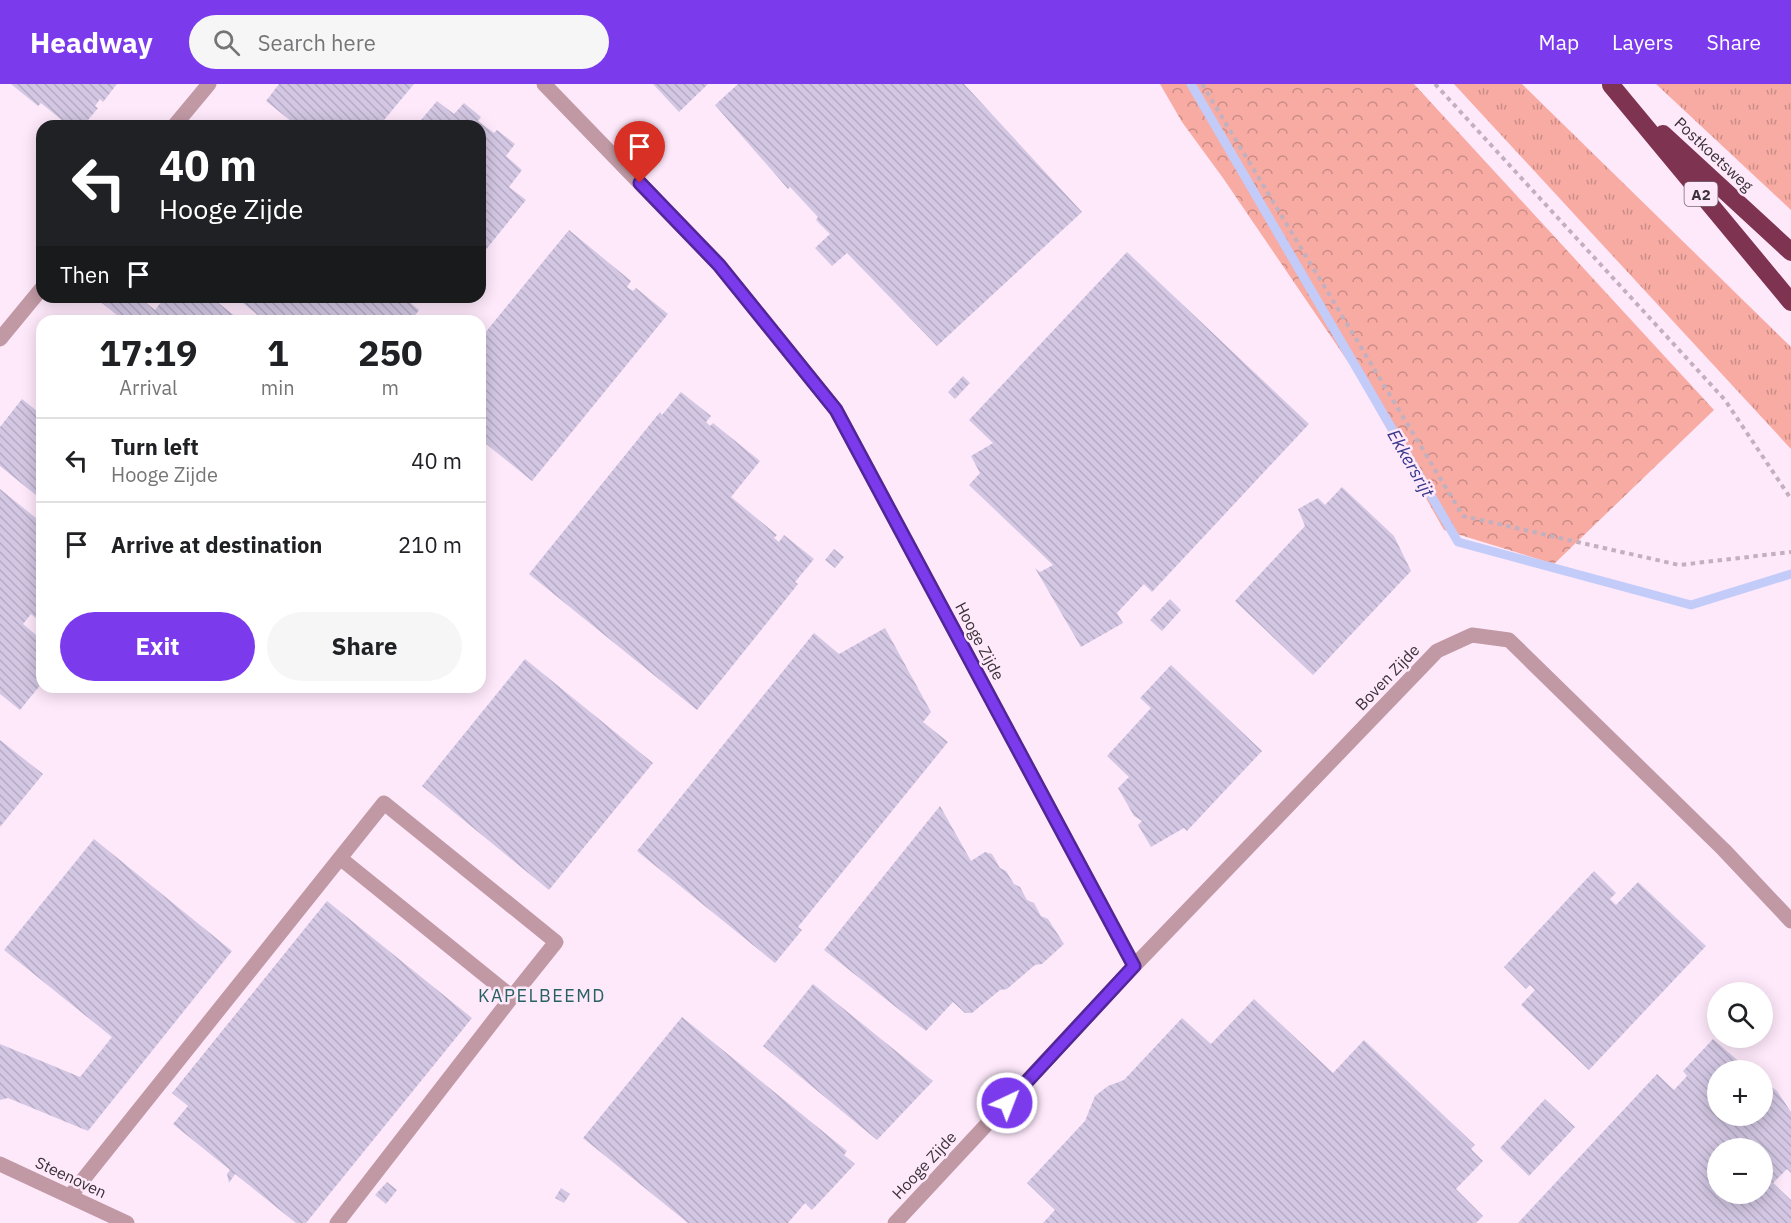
<!DOCTYPE html>
<meta charset="utf-8">
<style>
body{margin:0;font-family:"IBM Plex Sans",sans-serif;background:#f6f6f6;color:#202124;height:100vh;display:flex;flex-direction:column;font-size:22px;white-space:nowrap}
*{box-sizing:border-box;margin:0}
p{font-size:20px;color:#757577}
.icon{flex:none;width:33px;height:33px;fill:none;stroke:currentColor;stroke-width:2;stroke-linecap:round;stroke-linejoin:round}
.map{position:relative;flex:1;overflow:hidden}
.panel{position:absolute;left:36px;top:231px;width:450px;height:378px;display:flex;flex-direction:column;background:#fff;border-radius:18px;box-shadow:0 3px 15px #0003}
.panel>*{flex:none}
.top-card{position:absolute;left:36px;top:36px;width:450px;height:183px;border-radius:18px;box-shadow:0 3px 15px #0003;background:#202124;color:#fff;overflow:hidden}
.buttons{position:absolute;left:1707px;top:898px;display:grid;gap:12px}
.buttons a{display:grid;place-items:center;width:66px;height:66px;border-radius:50%;background:#fff;box-shadow:0 3px 15px #0003;font-size:30px}
.pin{position:absolute;display:grid;place-items:center;width:51px;height:51px;color:#fff;margin:-62px -26px;border-radius:50% 50% 50% 0;rotate:-45deg;box-shadow:0 0 6px #0007}
.pin .icon{rotate:45deg}
.me{position:absolute;width:66px;margin:-33px;rotate:43deg;stroke-linejoin:round;filter:drop-shadow(0 0 4px #0008)}
.turn{display:flex;align-items:center;gap:21px;height:126px;padding:0 24px;font-size:27px}
.turn .icon{width:78px;height:78px;stroke-width:2.5}
.turn b{display:block;font-size:42px;line-height:51px}
.then{display:flex;align-items:center;height:57px;padding:0 24px;background:#0003;gap:12px;font-size:22px}
.eta{display:flex;justify-content:space-evenly;align-items:center;height:102px;text-align:center}
.eta b{font-size:36px;font-weight:700;line-height:42px}
.cta{display:flex;gap:12px;margin-top:auto;padding:12px 24px}
.cta a{flex:1;height:69px;border-radius:36px;background:#7c3aed;color:#fff;font-size:24px;font-weight:700;line-height:69px;text-align:center}
.cta a+a{background:#f6f6f6;color:#202124}
ul{padding:0;list-style:none}
li{display:flex;align-items:center;gap:18px;height:84px;padding:0 24px;border-top:2px solid #e0e0e0}
li div{flex:1}
li b{display:block;font-size:22px}
li em{font-style:normal}
header{display:flex;align-items:center;gap:36px;box-sizing:border-box;height:84px;padding:0 30px;background:#7c3aed;color:#fff}
header strong{font-size:28px}
nav{display:flex;gap:33px;margin-inline-start:auto;font-size:21px}
.search{width:420px;height:54px;background:#f6f6f6;display:flex;align-items:center;gap:15px;box-sizing:border-box;padding:0 21px;border-radius:33px;color:#757577;font-size:22px}
.map>svg:first-child{display:block}
.grass{fill:url(#grass-tufts)}
.forest{fill:url(#forest-crowns)}
.lines{fill:none;stroke-linecap:round;stroke-linejoin:round}
.stream{stroke:#c3cbf9;stroke-width:9}
.building{fill:url(#building-back-hatch);fill-rule:evenodd}
.path{stroke:#c2b0bf;stroke-width:4;stroke-dasharray:4.5 4.5;stroke-linecap:butt}
.minor{stroke:#c099a4;stroke-width:15}
.highway{stroke:#7e3350;stroke-width:18}
.route-casing{stroke:#51269a;stroke-width:15}
.route{stroke:#7c3aed;stroke-width:10}
.labels{text-anchor:middle;dominant-baseline:central;stroke-width:5;stroke-linejoin:round;paint-order:stroke}
.shield{fill:#fee9fb;stroke:#766974;stroke-width:1.5}
.shield-label{font-size:15px;font-weight:bold;fill:#3c323a}
.street-label{font-size:16px;fill:#3c323a;stroke:#fee9fb}
.water-label{font-size:18px;font-style:italic;fill:#38388e;stroke:#fee9fb}
.neighbourhood-label{font-size:18px;letter-spacing:1.5px;fill:#276162;stroke:#fee9fb}
</style>
<header>
<strong>Headway</strong>
<div class="search"><svg class="icon" aria-label="search" viewBox="0 0 24 24"><circle cx="10" cy="10" r="6"/><path d="M15 15l6 6"/></svg>Search here</div>
<nav><a>Map</a><a>Layers</a><a>Share</a></nav>
</header>
<div class="map">
<svg width="1791" height="1139" viewBox="0 0 1791 1139">
<defs>
<pattern id="grass-tufts" width="24" height="20" patternUnits="userSpaceOnUse" patternTransform="scale(1.5)"><rect width="24" height="20" fill="#f8aba3"/><path d="M3 7l-1-3M5 7V3M7 7l1-3M15 17l-1-3M17 17v-4M19 17l1-3" fill="none" stroke="#ca8c86"/></pattern>
<pattern id="forest-crowns" width="20" height="18" patternUnits="userSpaceOnUse" patternTransform="scale(1.5)"><rect width="20" height="18" fill="#f8aba3"/><path d="M2 6a3 3 0 1 1 6 0M12 15a3 3 0 1 1 6 0" fill="none" stroke="#ca8c86"/></pattern>
<pattern id="building-back-hatch" width="6" height="6" patternUnits="userSpaceOnUse" patternTransform="scale(1.5)"><rect width="6" height="6" fill="#d3c7e3"/><path d="M-1 5l2 2M0 0l6 6M5-1l2 2" fill="none" stroke="#b6abc4"/></pattern>
</defs>
<rect width="100%" height="100%" fill="#fee9fb"/>
<path class="grass" d="M1454,0H1522L1791,263V365Z
M1656,0H1791V126Z"/>
<path class="forest" d="M1160,0H1414L1714,326L1554,480L1444,446L1353,285L1223,94L1182,38Z"/>
<g class="lines">
<path class="stream" d="M1191,0L1458,458L1691,521L1791,490"/>
</g>
<path class="building" d="M11,0H117L103,18L100,15L95,22L98,24L83,42H69L41,19L38,22Z
M279,0H414L379,42H287L291,37L266,17Z
M653,0H708L679,28Z
M738,0H964L1082,128L937,262L847,169L832,182L815,164L830,150L816,136L818,133L790,103L788,105L715,21Z
M437,17L454,30L464,19L481,33L478,37L494,49L497,46L515,60L506,72L522,86L509,103L526,116L480,173V42H416Z
M569,146L631,197L627,203L633,207L636,204L668,230L532,397L480,355V255Z
M1127,168L1309,340L1152,508L1144,500L1117,529L1123,539L1081,563L1035,484L1040,488L1053,481L969,401L980,389L971,372L993,359L969,336Z
M107,213H139L155,226L165,213H211L241,237H124L102,219Z
M236,213H403L419,226L411,237H265Z
M963,292L970,299L955,315L948,308Z
M681,308L711,332L706,338L710,342L713,339L760,377L731,413L777,451L774,454L779,458L784,451L814,475L795,498L798,500L697,626L529,490L660,328L662,331Z
M22,315L42,331V416L0,382V343Z
M1342,403L1394,452L1411,487L1313,591L1235,517L1305,442L1298,425L1318,414L1325,421Z
M0,405L42,439V539L31,530L23,540L42,556V599L20,626L0,610Z
M834,465L844,473L835,484L825,476Z
M1170,515L1181,526L1162,547L1150,536Z
M885,544L931,628L923,638L948,658L798,843L802,846L775,879L637,767L814,549L839,570Z
M525,575L653,679L549,806L422,702Z
M1171,581L1262,667L1187,747L1184,744L1151,763L1138,741L1142,737L1134,732L1118,704L1129,693L1107,672L1151,624L1140,614Z
M0,656L43,690L0,743Z
M940,722L971,777L985,768L992,770L1000,784L1006,787L1014,800L1020,803L1027,816L1034,819L1041,832L1048,835L1064,860L1042,880L1035,881L1007,905L1000,906L972,929H965L953,918L926,947L824,866Z
M94,755L232,867L88,1047L8,1014L0,1016V960L80,993L112,953L4,866Z
M1594,787L1616,809L1610,815L1616,821L1638,798L1706,862L1589,986L1521,921L1535,906L1530,901L1526,905L1504,883Z
M327,817L472,934L306,1139H296L235,1090L229,1099L227,1090L230,1086L173,1040L188,1022L172,1009Z
M813,900L933,997L877,1056L763,962Z
M1254,915L1333,989L1364,956L1475,1061L1471,1065L1483,1077L1456,1105L1483,1132L1476,1139H1043L1055,1126L1027,1099L1085,1037L1095,1012L1108,1002L1124,996L1182,934L1211,960Z
M682,933L847,1067L844,1071L855,1080L812,1126L805,1119L788,1139H688L583,1054Z
M1713,955L1750,987H1718V1032H1762V995L1777,1007L1791,1028V1089L1787,1085L1773,1099L1791,1116V1139H1518L1657,990L1674,1006L1687,992L1683,987ZM1718,1065H1762V1110H1718Z
M1545,1015L1575,1043L1529,1092L1500,1064Z
M387,1098L397,1106L386,1120L375,1111Z
M561,1104L570,1110L564,1119L555,1114Z"/>
<g class="lines">
<path class="path" d="M1202,0L1463,432L1679,481L1791,468
M1435,0L1725,316L1791,415"/>
<path class="minor" d="M544,0L719,181L836,326L1134,882L895,1139
M174,42L209,0
M0,255L42,204
M340,774L384,719L556,858L512,913
M1134,882L1437,567L1472,551L1509,556L1724,766L1791,837
M0,1080L127,1139
M70,1112L340,774L512,913L337,1139"/>
<path class="highway" d="M1611,1L1791,218
M1663,50L1791,168"/>
</g>
<g class="lines">
<g class="route-casing">
<path id="route" d="M640,99L719,181L836,326L1134,882L1007,1019"/>
</g>
<use href="#route" class="route"/>
</g>
<g class="labels">
<rect class="shield" x="1684.5" y="98" width="33" height="24" rx="4.5"/>
<g class="shield-label">
<text x="1701" y="110">A2</text>
</g>
<g class="street-label">
<text transform="translate(1714 70) rotate(43)">Postkoetsweg</text>
<text transform="translate(980 557) rotate(62)">Hooge Zijde</text>
<text transform="translate(1387 593) rotate(-46)">Boven Zijde</text>
<text transform="translate(924 1081) rotate(-47)">Hooge Zijde</text>
<text transform="translate(71 1093) rotate(25)">Steenoven</text>
</g>
<g class="water-label">
<text transform="translate(1411 379) rotate(60)">Ekkersrijt</text>
</g>
<g class="neighbourhood-label">
<text x="542" y="911">KAPELBEEMD</text>
</g>
</g>
</svg>
<div class="buttons">
<a><svg class="icon" aria-label="search" viewBox="0 0 24 24"><circle cx="10" cy="10" r="6"/><path d="M15 15l6 6"/></svg></a>
<a>+</a>
<a>−</a>
</div>
<div class="pin" style="left:640px;top:99px;background:#d93025"><svg class="icon" aria-label="arrive" viewBox="0 0 24 24"><path d="M6 21V4h12l-3 4 3 4H6"/></svg></div>
<svg class="me" style="left:1007px;top:1019px" viewBox="-20 -20 40 40"><circle r="17" fill="#7c3aed" stroke="#fff" stroke-width="3"/><path d="M0-11L8 9 0 5-8 9z" fill="#fff"/></svg>
<div class="top-card">
<div class="turn"><svg class="icon" aria-label="left" viewBox="0 0 24 24"><path d="M17 20v-9H6M10 6l-5 5 5 5"/></svg><div><b>40 m</b>Hooge Zijde</div></div>
<div class="then">Then<svg class="icon" aria-label="arrive" viewBox="0 0 24 24"><path d="M6 21V4h12l-3 4 3 4H6"/></svg></div>
</div>
<section class="panel">
<div class="eta">
<div><b>17:19</b><p>Arrival</p></div>
<div><b>1</b><p>min</p></div>
<div><b>250</b><p>m</p></div>
</div>
<ul>
<li><svg class="icon" aria-label="left" viewBox="0 0 24 24"><path d="M17 20v-9H6M10 6l-5 5 5 5"/></svg><div><b>Turn left</b><p>Hooge Zijde</p></div><em>40 m</em></li>
<li><svg class="icon" aria-label="arrive" viewBox="0 0 24 24"><path d="M6 21V4h12l-3 4 3 4H6"/></svg><div><b>Arrive at destination</b></div><em>210 m</em></li>
</ul>
<div class="cta"><a>Exit</a><a>Share</a></div>
</section>
</div>
